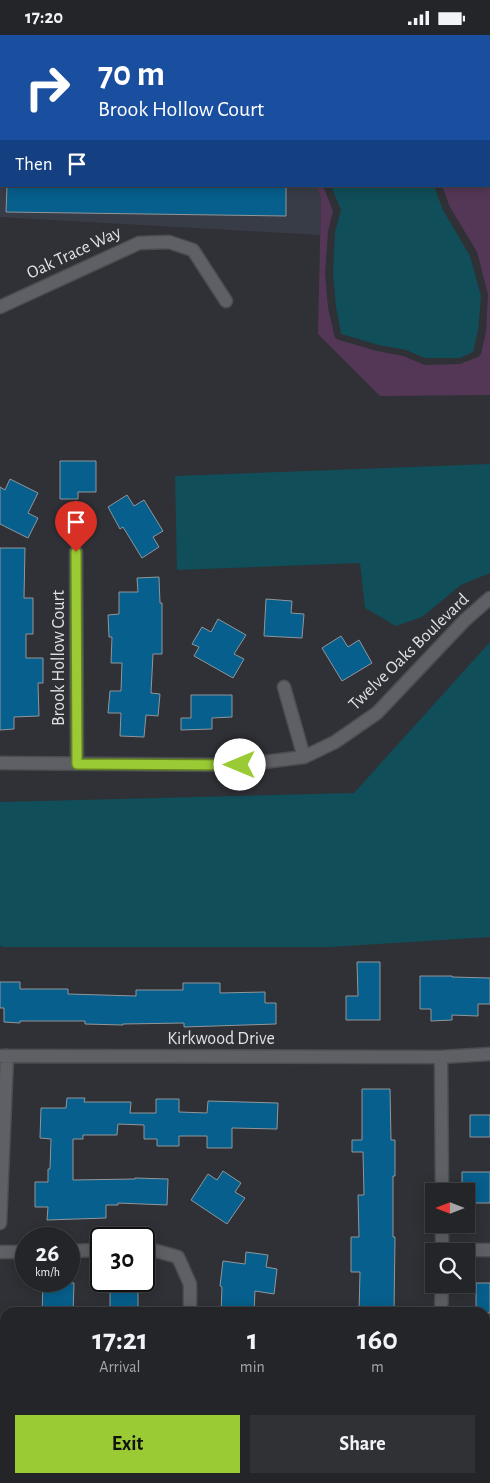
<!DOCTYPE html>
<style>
body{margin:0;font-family:"Alegreya Sans",sans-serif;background:#2f3134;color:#f1f3f6;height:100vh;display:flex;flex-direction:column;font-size:19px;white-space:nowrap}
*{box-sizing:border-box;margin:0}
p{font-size:16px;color:#a3a5a8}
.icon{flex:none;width:28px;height:28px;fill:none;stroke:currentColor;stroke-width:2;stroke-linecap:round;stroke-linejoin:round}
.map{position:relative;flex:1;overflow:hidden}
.drawer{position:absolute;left:0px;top:1272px;width:490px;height:176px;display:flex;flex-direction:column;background:#232528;border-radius:15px 15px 0 0;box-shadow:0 2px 12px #0003,0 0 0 1px #404245}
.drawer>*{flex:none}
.banner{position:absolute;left:0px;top:0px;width:490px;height:152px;box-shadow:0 2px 12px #0003,0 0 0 1px #404245;background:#1a4fa0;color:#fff;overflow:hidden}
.needle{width:32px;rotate:270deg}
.buttons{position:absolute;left:425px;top:1148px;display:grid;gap:10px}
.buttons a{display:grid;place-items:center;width:50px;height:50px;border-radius:0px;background:#232528;box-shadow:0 2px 12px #0003,0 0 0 1px #404245;font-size:25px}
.speed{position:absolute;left:15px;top:1192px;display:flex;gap:10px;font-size:25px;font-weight:700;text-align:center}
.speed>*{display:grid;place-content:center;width:65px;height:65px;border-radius:50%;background:#232528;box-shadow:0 2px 12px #0003,0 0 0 1px #404245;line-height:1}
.speed small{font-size:12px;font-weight:400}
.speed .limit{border:2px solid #111;border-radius:8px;background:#fff;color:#111}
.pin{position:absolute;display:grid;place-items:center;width:42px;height:42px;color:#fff;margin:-51px -21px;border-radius:50% 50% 50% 0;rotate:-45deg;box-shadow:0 0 5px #0007}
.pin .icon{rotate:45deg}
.me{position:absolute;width:55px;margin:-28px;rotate:270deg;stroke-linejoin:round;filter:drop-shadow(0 0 4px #0008)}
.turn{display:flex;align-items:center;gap:18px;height:105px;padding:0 15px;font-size:22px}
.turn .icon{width:65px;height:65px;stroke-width:2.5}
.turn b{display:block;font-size:35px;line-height:42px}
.then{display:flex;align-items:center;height:48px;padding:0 15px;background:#0003;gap:10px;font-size:19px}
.eta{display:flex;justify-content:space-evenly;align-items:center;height:85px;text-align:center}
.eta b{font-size:30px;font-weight:700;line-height:35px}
.cta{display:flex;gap:10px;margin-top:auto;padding:10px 15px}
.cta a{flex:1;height:58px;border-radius:0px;background:#9acb34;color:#111;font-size:20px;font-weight:700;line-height:58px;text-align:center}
.cta a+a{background:#2f3134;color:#f1f3f6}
.status{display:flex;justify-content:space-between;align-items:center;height:35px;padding:0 25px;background:#232528;direction:ltr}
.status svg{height:14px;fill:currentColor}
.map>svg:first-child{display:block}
.built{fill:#383c46}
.green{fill:#543756}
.water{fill:#104e59}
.building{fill:#065f8c;stroke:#91969a}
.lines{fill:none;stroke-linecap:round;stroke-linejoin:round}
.lane-casing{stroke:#4c4d50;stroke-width:9}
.street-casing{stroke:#4c4d50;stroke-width:15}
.lane{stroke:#5e6065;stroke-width:6}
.street{stroke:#5e6065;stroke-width:12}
.route-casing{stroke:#648422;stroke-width:12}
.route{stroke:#9acb34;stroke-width:9}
.labels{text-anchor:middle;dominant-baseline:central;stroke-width:4.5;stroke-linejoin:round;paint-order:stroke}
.street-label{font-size:18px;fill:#dfe1e3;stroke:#2f3136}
</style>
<div class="status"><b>17:20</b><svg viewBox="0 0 49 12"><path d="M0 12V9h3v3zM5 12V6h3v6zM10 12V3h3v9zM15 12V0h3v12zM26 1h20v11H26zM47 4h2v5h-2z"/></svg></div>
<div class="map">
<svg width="490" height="1448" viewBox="0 0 490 1448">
<rect width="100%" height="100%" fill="#2f3136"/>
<path class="built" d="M151,0H326V1H148Z
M1,6V151H317L321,164L320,200L0,182V7Z"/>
<path class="green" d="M62,0H151L148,1H71Z
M443,0H490V360L380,361L318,299L321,164L317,151H323L333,176L328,197L325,238L328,273L335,303L339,305L377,316L403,321L425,330L460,329L478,322L481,319L486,297L488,259L477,217L450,172L442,151H489V1H443Z"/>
<path class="water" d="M346,0H436V1H345Z
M331,151H434L443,175L470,221L481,261L478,296L473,317L460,323H425L406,315L379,310L341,299L336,272L333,237L335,197L341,175Z
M490,429V538L461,550L422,582L396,591L365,573L360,528L177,535L175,441Z
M490,607V902L330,912H2L0,910V767L354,758Z"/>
<path class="building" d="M7,151H286V181L6,177Z
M60,426H96V457H78V464H60Z
M10,444L38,458L28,478L38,483L28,503L0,489V452L5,455Z
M127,460L134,471L144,465L163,496L153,502L159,512L142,523L123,492L120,494L108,472Z
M0,513H25L24,563H33V599H26V623H43V648H38L39,681L14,682V694L0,695Z
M159,542L160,568H162V619H153L151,658L160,659L158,681L146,680L144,702L120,701L121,678H108L110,656H121L122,628H111L112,602H109L108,580L119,579V557H138L137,543Z
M266,564L292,566L291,578L304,579L302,603L264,601Z
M218,584L246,600L234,619L244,624L233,643L194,621L199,612L192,609L202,592L211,597Z
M341,601L348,612L359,605L372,628L342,646L322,613Z
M191,660H232V682L212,683V694L181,695V683H191Z
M357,927H380V985H346V961H358Z
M420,941H452V942L490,943V969H478V981L452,980V985L431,986V974H420Z
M0,947H20V954H68V959L136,961V955H183V948H220V958L265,957V968H276V989L184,992V988L123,989V990L85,989V986H20V988L4,987V973H0Z
M362,1054H390L391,1105H395V1141H393V1202H395L394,1278H359L360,1237H351V1202H359L358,1160H364L363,1117H352V1105H362Z
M67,1063H85L84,1067H131L130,1078H156V1064H179V1077L207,1078L208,1066L278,1068L277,1094L232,1093V1113H207V1101H179V1111H157V1104H144V1090L118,1089L117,1100H83V1104H73V1145L135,1144V1143L168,1144L167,1170L118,1168V1170H106V1183L47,1185L48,1172H35V1147H48V1134H50L51,1104L40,1103L41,1073H66Z
M470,1080H490V1102H470Z
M223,1136L241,1148L235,1157L245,1163L227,1189L191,1165L208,1139L217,1145Z
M462,1137H490V1168H466V1156H462Z
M246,1217L268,1220L266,1232L277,1234L274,1259L255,1256L254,1278H221L222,1252L220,1251L223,1226L245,1229Z
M43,1247L74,1248L73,1278H42Z
M476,1248H490V1278H476Z
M110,1254H138V1278H110Z"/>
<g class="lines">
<g class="lane-casing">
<path id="lane" d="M174,1V0
M0,56H1"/>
</g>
<g class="street-casing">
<path id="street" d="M0,272L139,208L169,207L193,215L226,266
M76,517L77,729
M284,652L304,722
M0,728L240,730L304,722L335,707L377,678L465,585L490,563
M0,1021L441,1022L490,1019
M441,1022L442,1156
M0,1188L7,1021
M442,1189V1216
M144,1215H153L178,1222L190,1249V1278
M442,1215H490
M69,1216L101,1215
M0,1217H26
M441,1278L442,1249
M189,1448V1444
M437,1448L438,1444"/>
</g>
<use href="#lane" class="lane"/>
<use href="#street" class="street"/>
</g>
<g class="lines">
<g class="route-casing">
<path id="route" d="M76,517L77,729L240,730"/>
</g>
<use href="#route" class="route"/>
</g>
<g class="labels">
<g class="street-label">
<text transform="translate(74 218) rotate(-25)">Oak Trace Way</text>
<text transform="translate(409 617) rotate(-44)">Twelve Oaks Boulevard</text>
<text transform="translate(59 623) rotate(-90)">Brook Hollow Court</text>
<text x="221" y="1004">Kirkwood Drive</text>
</g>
</g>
</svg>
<div class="buttons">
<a><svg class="needle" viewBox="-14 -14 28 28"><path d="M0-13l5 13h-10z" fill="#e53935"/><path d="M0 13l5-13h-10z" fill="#a3a5a8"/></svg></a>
<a><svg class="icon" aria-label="search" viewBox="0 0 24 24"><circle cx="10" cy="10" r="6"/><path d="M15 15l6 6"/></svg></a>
</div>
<div class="speed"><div>26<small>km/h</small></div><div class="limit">30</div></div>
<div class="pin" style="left:76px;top:517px;background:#d93025"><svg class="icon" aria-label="arrive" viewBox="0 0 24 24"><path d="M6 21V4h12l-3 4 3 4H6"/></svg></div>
<svg class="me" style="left:240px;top:730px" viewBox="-20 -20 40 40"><circle r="19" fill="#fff"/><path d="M0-13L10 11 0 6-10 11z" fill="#9acb34"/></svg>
<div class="banner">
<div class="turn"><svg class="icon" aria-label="right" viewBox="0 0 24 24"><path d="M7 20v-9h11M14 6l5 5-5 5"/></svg><div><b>70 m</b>Brook Hollow Court</div></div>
<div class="then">Then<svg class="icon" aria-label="arrive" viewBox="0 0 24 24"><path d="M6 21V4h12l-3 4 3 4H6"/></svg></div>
</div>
<section class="drawer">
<div class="eta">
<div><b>17:21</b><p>Arrival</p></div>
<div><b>1</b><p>min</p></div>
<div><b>160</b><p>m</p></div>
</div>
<div class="cta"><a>Exit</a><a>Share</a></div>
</section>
</div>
